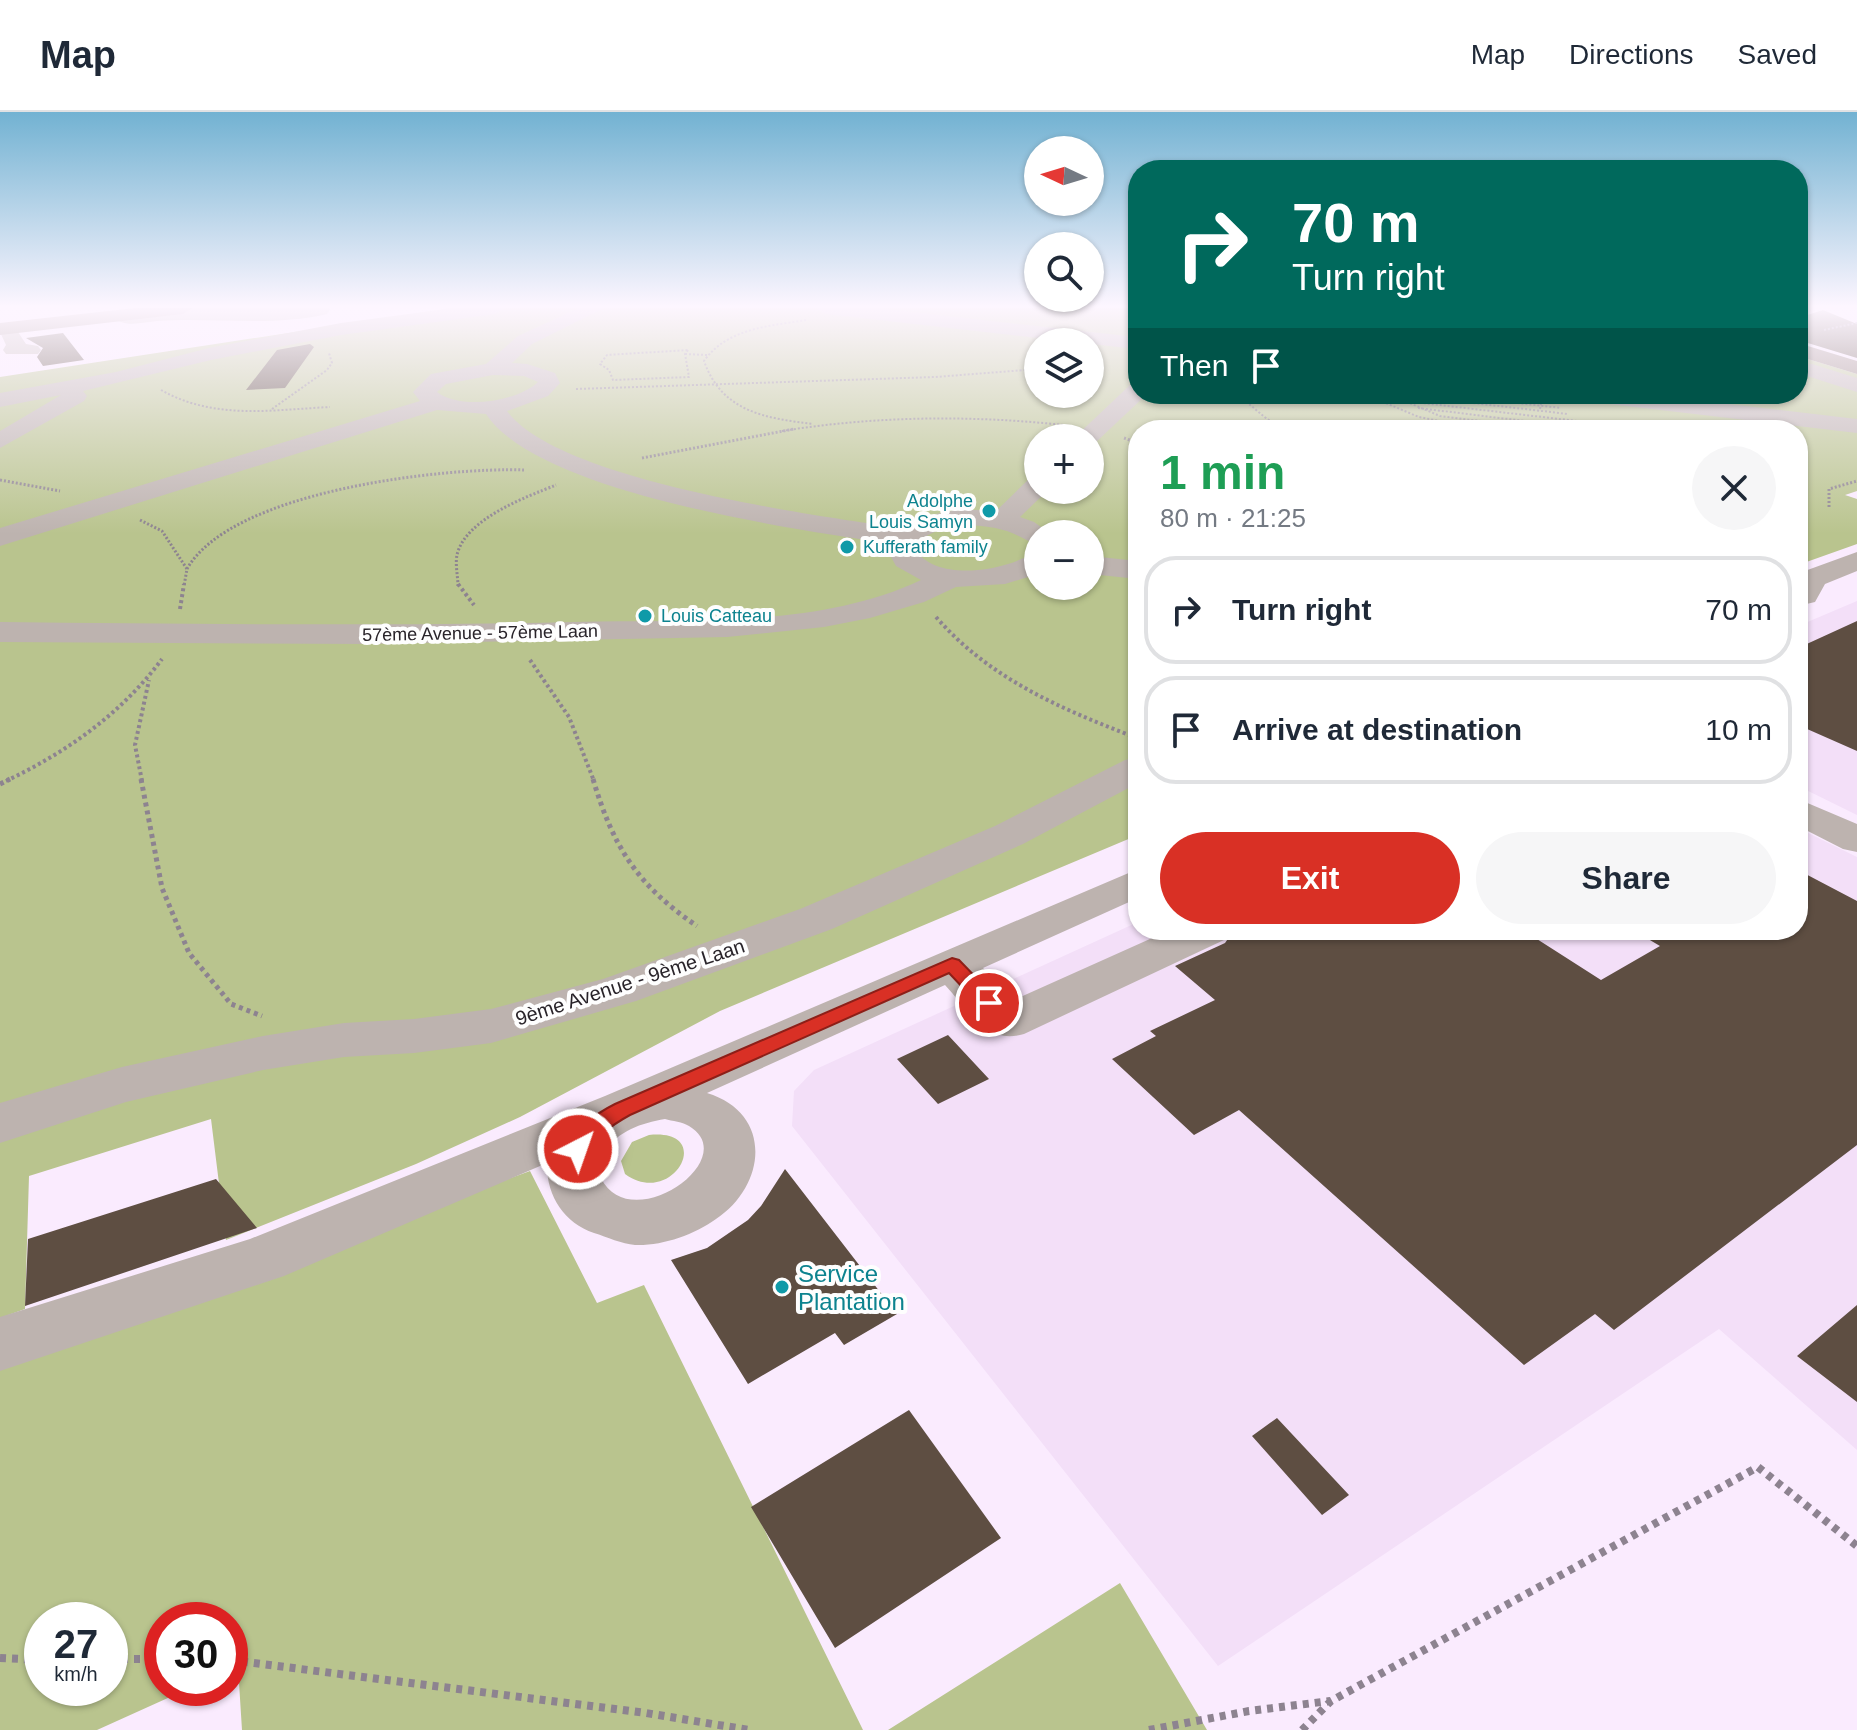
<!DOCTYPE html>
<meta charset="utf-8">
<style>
body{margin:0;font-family:Arial,sans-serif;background:#f6f6f7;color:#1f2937;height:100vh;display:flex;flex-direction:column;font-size:30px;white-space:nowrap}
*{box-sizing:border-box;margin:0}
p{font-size:26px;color:#747a83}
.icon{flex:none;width:44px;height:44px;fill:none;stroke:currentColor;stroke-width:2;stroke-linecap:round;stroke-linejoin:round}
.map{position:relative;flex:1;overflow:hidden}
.panel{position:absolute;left:1128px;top:308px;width:680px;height:520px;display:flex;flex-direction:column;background:#fff;border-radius:32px;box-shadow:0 2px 6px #0004}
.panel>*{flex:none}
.banner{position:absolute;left:1128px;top:48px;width:680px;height:244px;border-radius:32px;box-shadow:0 2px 6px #0004;background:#00695c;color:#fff;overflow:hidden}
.needle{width:52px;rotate:274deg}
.buttons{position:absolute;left:1024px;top:24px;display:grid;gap:16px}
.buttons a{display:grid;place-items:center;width:80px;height:80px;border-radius:50%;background:#fff;box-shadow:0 2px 6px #0004;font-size:40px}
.speed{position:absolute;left:24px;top:1490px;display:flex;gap:16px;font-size:40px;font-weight:700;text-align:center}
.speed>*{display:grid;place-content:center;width:104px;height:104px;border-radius:50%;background:#fff;box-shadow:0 2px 6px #0004;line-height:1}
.speed small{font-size:20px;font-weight:400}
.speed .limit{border:12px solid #d22;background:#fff;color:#111}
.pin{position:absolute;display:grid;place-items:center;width:68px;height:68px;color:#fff;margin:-34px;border:4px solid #fff;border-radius:50%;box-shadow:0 2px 8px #0007}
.me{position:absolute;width:88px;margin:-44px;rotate:41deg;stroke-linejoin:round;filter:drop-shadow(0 0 6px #0008)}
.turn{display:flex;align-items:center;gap:28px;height:168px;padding:0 32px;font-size:36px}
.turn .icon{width:104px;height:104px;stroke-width:2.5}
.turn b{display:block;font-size:56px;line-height:68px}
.then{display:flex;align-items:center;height:76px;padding:0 32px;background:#0003;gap:16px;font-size:30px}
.round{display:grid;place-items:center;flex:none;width:84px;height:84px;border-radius:42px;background:#f6f6f7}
.summary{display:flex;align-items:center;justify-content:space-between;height:136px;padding:0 32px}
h1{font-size:48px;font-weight:800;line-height:60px;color:#1e9e55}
.button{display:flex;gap:16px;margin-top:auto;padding:16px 32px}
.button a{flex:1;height:92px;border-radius:48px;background:#d93025;color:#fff;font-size:32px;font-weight:800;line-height:92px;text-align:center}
.button a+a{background:#f6f6f7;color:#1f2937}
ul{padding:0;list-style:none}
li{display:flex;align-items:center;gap:24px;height:108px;margin:0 16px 12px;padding:0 16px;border:4px solid #e0e1e3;border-radius:32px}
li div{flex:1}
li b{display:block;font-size:30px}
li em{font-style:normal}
header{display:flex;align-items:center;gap:48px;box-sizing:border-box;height:112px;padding:0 40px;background:#fff;border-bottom:2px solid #e0e1e3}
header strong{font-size:38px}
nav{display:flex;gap:44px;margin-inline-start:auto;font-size:28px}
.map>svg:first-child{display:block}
.built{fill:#f3dff8}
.green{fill:#b9c48e;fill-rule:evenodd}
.building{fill:#5e4e42}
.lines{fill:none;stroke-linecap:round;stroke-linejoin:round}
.path-far4{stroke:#8d8390;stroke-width:2;stroke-dasharray:2 2;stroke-linecap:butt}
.path-far3{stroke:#8d8390;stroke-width:3;stroke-dasharray:2 2;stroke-linecap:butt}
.path-far2{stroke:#8d8390;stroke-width:4;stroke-dasharray:3 3;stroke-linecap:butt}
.path-far1{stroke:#8d8390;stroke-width:5;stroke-dasharray:4 4;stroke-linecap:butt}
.path{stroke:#8d8390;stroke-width:8;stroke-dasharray:6 6;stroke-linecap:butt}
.minor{fill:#bdb3af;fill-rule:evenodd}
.major{fill:#917f78;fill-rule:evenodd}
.route{fill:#d93025;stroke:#8d1f18;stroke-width:2}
.culture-dot{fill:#0f9aa8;stroke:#fefefe;stroke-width:3}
.labels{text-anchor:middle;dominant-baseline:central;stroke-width:8;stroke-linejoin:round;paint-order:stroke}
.far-culture-label{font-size:18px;fill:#0d838f;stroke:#fefefe;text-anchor:start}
.far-street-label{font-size:18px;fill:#29242a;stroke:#fefefe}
.street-label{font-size:20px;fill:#29242a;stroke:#fefefe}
.near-culture-label{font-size:24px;fill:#0d838f;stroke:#fefefe;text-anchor:start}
</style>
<header>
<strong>Map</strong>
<nav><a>Map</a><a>Directions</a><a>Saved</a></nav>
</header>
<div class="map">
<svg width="1857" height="1618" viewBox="0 0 1857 1618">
<rect width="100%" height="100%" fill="#faebfe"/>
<path class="built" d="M1857,489V703L1798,674V514Z
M1798,716L1857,745V1338L1719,1217L1218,1554L792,1014L794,979L814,958L1138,810V818H1798Z"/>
<path class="green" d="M451,196H1138V282H1798V244L1857,262V379L1845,383L1857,387V432L1798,453V318H1138V723L720,899L520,1005L416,1052L226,1128L211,1007L29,1064L25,1197L0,1206V265ZM1038,230H1090V282H1038ZM1038,326H1090V378H1038ZM1038,422H1090V474H1038Z
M649,1023C717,1016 673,1097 625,1062L621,1049L632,1030Z
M530,1059L597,1191L644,1173L863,1618H242L238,1555L230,1558V1508H162V1576H190L97,1618H0V1250ZM42,1508H110V1576H42Z
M1120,1471L1207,1618H888Z"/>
<path class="building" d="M1823,198L1857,212V246L1798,228V206Z
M63,221L84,248L43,254L37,245L43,236L26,226Z
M310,232L314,235L285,276L246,278L277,238Z
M1857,509V639L1798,613V536Z
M1798,758L1857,789V1033L1614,1218L1595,1202L1524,1253L1239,998L1194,1023L1112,947L1156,924L1150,919L1215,888L1175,854L1225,831L1232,821L1239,818H1523L1601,868L1660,834L1633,818H1798Z
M948,923L989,967L938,992L897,947Z
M785,1057L897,1202L844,1233L835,1221L748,1272L671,1148L707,1136L748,1108L761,1094Z
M216,1067L257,1116L25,1194L28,1127Z
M1857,1193V1290L1797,1244Z
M909,1298L1001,1426L835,1536L751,1395Z
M1277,1306L1349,1383L1322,1403L1252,1324Z"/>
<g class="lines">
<path class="path-far4" d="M1127,196L1137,207
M806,208C770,214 727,216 704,249C722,300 765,306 813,312
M1824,218L1857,211
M688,238L685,242L689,265L613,268L609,258L600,252L607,243Z
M685,242L707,243
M576,277L935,265L1038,257
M161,278C214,308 271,298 330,295
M1237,282L1267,307L1288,318
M1364,282L1419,305L1485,318
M1388,282L1440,304L1537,316
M1394,282L1568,302
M1438,282L1561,296
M1369,284L1384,282
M1396,288L1577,309
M1418,296L1566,314L1596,311
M272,297L327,258L332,251L329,241
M1540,297L1543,282
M1606,318L1633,315
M782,319C876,304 969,303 1064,313"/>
<path class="path-far3" d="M1482,317L1485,318
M1606,318L1612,317
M1124,326L1138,331
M642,346L794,317
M0,368L60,379
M1829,395V377L1857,369
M140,408L162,419L187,457L184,474
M187,457C231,379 442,355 525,358
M458,474C458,465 455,452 457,443C465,407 526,385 556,373"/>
<path class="path-far2" d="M458,472L474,493
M180,497L184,472
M936,505C990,567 1061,597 1137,626
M530,548L569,605L594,669
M6,669C67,640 121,602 162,547
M142,669L135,633L149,568"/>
<path class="path-far1" d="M141,667L162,776L189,841L231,892L262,904
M593,667C613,735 638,774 697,814
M0,672L10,667"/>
<path class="path" d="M0,1546L42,1548
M110,1547H162
M230,1548L646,1601L749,1618
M1149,1618L1249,1599L1330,1589
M1302,1618L1331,1589L1758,1355L1857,1434"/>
<path class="minor" d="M179,196H328L330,198L327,202C273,215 212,205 157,209C144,210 125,216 115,206L125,200Z
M454,196H505L495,202L341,223L211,248L83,279L87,284L84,289L0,336V319L61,283L0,295V281L116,260L209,236L341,211Z
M579,196H604L532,232L512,251L527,252L555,261L560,271L548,284L507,299C558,369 813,403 900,416C929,400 962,394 995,400L1029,367L1038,365V378H1048L1020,405L1034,410L1051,422H1038V432C1025,429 1016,421 1003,418C975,410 934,411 914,435C930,465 980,461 1008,452C1018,449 1027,444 1038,441V462L1005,472L956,475L924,490L870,506L824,515L727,525L368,532L0,530V510C192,512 383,514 575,510C688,507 817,517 921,468L896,454L885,434L887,431C793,417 538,381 486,302L437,298L0,434V416L420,289L413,280L431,262L486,252L518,224ZM493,263L524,264L538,270C517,290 460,298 437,280L446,272Z
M816,196H875L1127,224L1137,230L1127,236L826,202Z
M9,215L16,217L26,232L38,234L41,238L38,242H6L3,238L6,233L0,220Z
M1812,252L1857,266V280L1804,263L1801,258L1804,253Z
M1138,271V282L1146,283L1095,331L1090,332V326H1074L1130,273Z
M1572,282H1642L1857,307V321L1583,289L1575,287Z
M1857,440V459L1825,472L1815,490L1798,494V466L1802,460Z
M1090,444L1138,449V467L1090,462Z
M1138,645V671L1023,732L832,817L636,889L491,931L414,941L344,945L263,958L126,990L0,1031V991L122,955L263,924L344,911L414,907L491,897L603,867L800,797L995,714L1125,648Z
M1798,687L1857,712V740L1843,737L1798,714Z
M1138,757V786L983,856L1014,888L1170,818H1230L1224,828L1024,922C985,933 969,899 945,873L707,981C773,1001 767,1073 716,1107C694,1123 662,1134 635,1133C622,1132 607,1125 594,1121C564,1111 546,1083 547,1051L284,1164L0,1259V1205L250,1127L605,984ZM665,1007C672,1009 683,1010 689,1014C744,1047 630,1126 601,1066L604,1039C619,1019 641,1011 665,1007Z"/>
<path class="major" d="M135,196H193L183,202L0,223V211Z
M1798,231L1857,249V262L1798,244Z"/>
</g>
<linearGradient id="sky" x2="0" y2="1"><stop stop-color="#72b2d2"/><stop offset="0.46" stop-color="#fdf6ff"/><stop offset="1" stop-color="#fdf6ff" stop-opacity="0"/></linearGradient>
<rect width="1857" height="422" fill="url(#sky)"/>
<path class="route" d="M952,846L959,848L996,886L999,891L996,896H982L949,861L630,1003C610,1014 597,1024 586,1043L578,1046L570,1043L567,1037C579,1015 593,1003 615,992Z"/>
<g class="culture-dot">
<circle cx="989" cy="399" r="8"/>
<circle cx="847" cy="435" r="8"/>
<circle cx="645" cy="504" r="8"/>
<circle cx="782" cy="1175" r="8"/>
</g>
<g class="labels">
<g class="far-culture-label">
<text x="973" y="389" text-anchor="end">Adolphe<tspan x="973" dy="21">Louis Samyn</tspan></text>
<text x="863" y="435">Kufferath family</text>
<text x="661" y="504">Louis Catteau</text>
</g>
<g class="far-street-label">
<text transform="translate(480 521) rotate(-1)">57ème Avenue - 57ème Laan</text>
</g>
<g class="street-label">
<text transform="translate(630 870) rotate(-18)">9ème Avenue - 9ème Laan</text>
</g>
<g class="near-culture-label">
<text x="798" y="1161">Service<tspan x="798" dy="28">Plantation</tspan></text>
</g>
</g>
</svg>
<div class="buttons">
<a><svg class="needle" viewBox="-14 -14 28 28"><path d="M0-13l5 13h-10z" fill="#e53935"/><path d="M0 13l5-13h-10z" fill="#747a83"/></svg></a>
<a><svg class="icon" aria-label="search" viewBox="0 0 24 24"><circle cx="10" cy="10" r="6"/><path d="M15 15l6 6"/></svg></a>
<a><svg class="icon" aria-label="layers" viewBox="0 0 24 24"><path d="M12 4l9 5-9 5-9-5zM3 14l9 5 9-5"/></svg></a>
<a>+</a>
<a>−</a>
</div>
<div class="speed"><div>27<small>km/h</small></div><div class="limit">30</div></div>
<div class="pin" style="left:989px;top:891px;background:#d93025"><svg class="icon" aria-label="arrive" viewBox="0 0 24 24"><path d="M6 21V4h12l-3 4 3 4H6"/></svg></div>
<svg class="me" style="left:578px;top:1037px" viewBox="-20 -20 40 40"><circle r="17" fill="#d93025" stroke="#fff" stroke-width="3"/><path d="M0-11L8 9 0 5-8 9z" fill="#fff"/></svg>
<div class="banner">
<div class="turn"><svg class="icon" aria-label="right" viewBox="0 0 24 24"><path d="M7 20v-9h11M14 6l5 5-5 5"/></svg><div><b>70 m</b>Turn right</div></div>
<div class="then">Then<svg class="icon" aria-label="arrive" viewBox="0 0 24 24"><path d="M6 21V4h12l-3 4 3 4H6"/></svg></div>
</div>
<section class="panel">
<div class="summary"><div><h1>1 min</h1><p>80 m · 21:25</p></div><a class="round"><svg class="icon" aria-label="close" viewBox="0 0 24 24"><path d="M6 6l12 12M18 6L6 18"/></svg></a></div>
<ul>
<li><svg class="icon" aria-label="right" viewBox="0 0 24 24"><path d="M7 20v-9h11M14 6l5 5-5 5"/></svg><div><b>Turn right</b></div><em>70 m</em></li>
<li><svg class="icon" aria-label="arrive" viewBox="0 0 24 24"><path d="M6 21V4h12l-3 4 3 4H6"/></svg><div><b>Arrive at destination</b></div><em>10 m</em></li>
</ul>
<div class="button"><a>Exit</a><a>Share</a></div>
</section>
</div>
